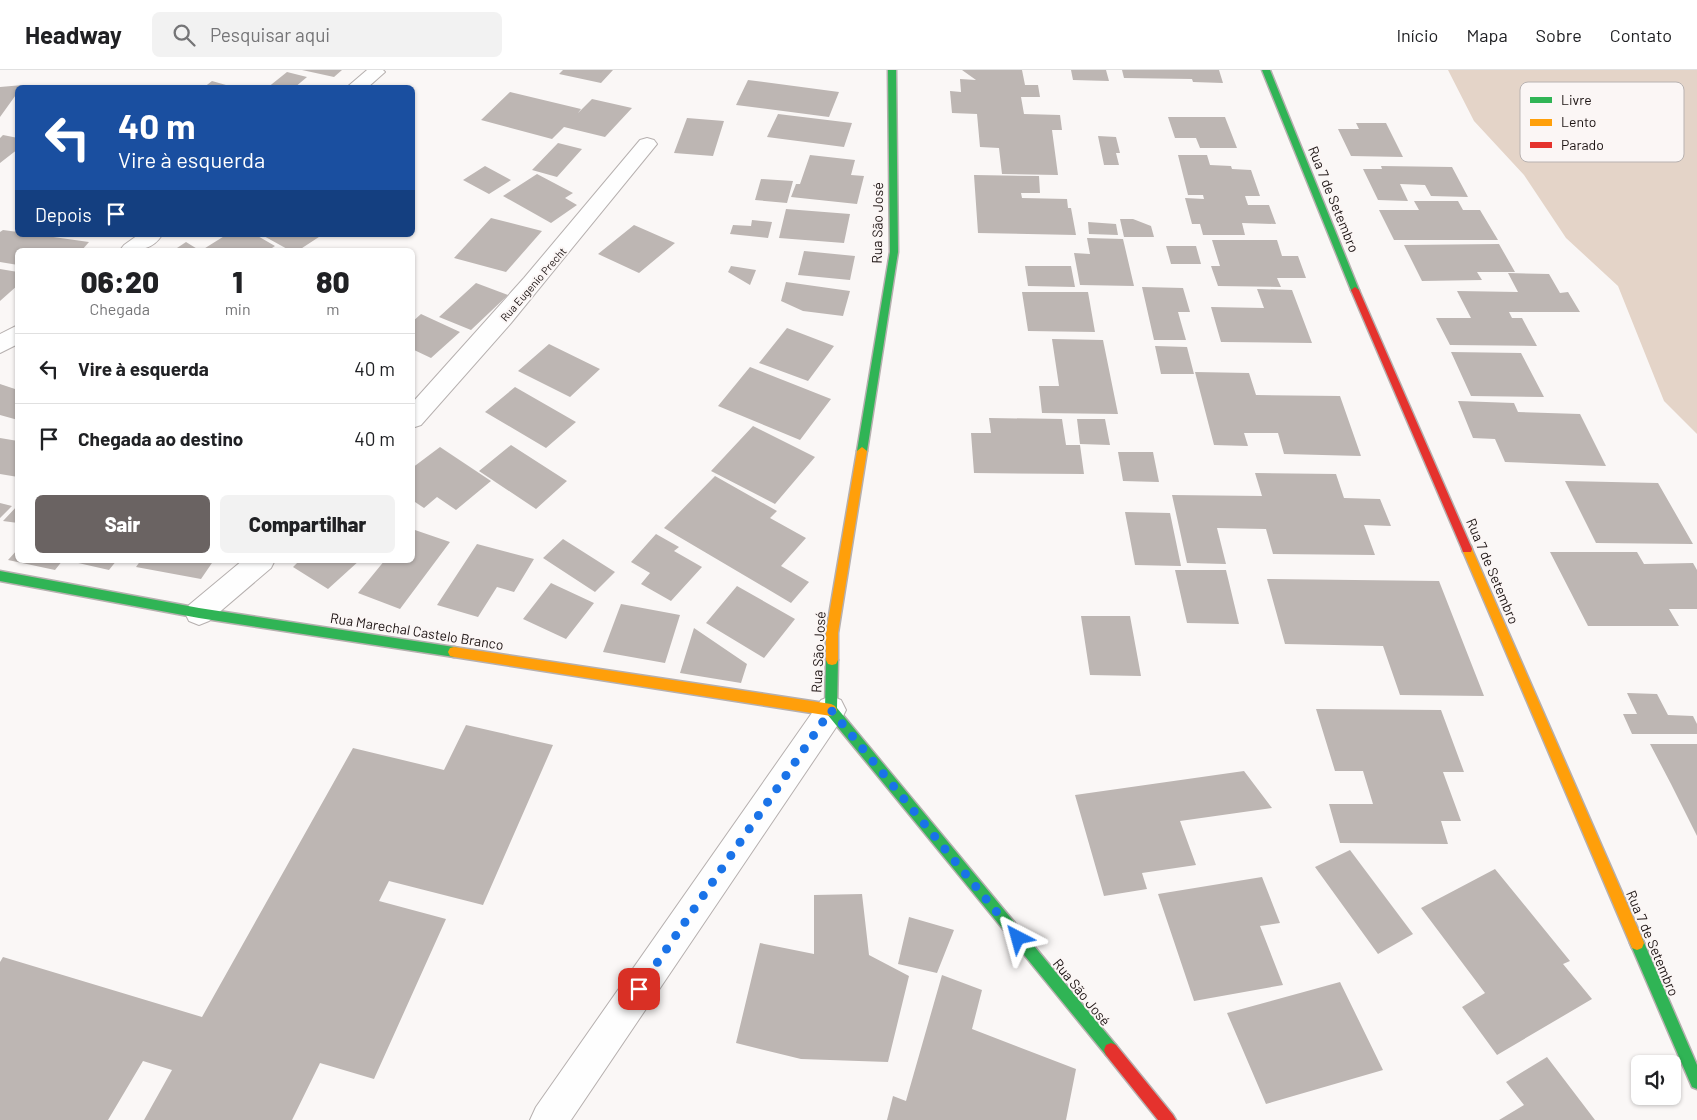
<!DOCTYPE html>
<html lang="pt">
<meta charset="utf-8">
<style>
body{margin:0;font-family:Barlow,sans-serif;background:#f2f2f2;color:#202124;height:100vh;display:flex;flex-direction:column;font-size:19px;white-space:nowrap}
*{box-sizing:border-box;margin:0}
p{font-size:16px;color:#757577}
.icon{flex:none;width:28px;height:28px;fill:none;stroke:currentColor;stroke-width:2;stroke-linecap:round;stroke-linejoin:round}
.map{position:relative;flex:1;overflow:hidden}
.drawer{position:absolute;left:15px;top:178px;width:400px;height:315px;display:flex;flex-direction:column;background:#fff;border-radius:8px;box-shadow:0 1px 4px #0004}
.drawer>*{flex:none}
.top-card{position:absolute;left:15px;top:15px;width:400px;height:152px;border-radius:8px;box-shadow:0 1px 4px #0004;background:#1a4fa0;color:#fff;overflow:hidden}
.buttons{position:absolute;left:1631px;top:985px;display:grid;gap:10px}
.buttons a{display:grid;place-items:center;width:50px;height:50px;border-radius:8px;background:#fff;box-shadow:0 1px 4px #0004;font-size:25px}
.pin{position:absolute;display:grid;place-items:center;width:42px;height:42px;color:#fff;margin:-21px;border-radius:10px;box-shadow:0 2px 8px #0006}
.me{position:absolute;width:55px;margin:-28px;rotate:321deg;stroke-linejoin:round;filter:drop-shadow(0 0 4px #0008)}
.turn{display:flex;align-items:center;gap:18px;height:105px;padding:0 20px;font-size:22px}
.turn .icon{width:65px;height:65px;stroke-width:2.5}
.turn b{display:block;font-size:35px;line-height:42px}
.then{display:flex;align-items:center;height:48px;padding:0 20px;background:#0003;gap:10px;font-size:19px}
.eta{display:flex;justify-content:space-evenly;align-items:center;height:85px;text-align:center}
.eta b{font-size:30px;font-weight:800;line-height:35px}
.primary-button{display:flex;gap:10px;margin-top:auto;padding:10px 20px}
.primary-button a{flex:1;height:58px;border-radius:8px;background:#6a6362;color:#fff;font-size:20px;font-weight:800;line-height:58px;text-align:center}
.primary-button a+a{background:#f2f2f2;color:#202124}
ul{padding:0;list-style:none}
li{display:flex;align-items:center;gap:15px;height:70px;padding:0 20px;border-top:1px solid #e0e0e0}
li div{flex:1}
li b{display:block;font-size:19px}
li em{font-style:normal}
header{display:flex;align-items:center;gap:30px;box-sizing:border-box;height:70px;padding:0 25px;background:#fff;border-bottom:1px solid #e0e0e0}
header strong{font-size:24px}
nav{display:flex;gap:28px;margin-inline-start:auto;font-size:18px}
.search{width:350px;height:45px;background:#f2f2f2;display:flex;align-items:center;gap:12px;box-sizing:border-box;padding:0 18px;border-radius:8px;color:#757577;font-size:19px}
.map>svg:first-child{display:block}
.forest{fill:#e4d4c8}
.building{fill:#bdb6b3}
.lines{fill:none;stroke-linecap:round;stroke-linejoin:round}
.street-casing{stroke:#b6b0af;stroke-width:2}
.fast-casing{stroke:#b6b0af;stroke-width:3}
.slow-casing{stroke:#b6b0af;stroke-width:3}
.jam-casing{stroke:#b6b0af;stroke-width:3}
.street{fill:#fefefe;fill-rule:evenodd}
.fast{fill:#30b455;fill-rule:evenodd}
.slow{fill:#ff9f0a;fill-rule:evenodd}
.jam{fill:#e5322d;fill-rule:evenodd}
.route{stroke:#1a73e8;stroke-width:9;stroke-dasharray:0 16.2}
.labels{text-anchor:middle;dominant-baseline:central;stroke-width:4;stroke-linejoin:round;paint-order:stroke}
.far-street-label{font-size:11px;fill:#1d1413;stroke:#fbf6f5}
.street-label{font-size:14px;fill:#1d1413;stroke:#fbf6f5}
.key{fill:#fbf6f5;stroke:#b8b2b1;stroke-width:1}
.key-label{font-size:14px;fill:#1d1413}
</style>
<header>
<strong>Headway</strong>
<div class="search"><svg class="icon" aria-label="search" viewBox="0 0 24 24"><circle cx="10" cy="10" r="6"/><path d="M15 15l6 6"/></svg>Pesquisar aqui</div>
<nav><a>Início</a><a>Mapa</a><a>Sobre</a><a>Contato</a></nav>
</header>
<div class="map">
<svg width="1697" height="1050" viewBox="0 0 1697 1050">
<rect width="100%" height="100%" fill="#faf7f6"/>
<path class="forest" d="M1448,0H1697V364L1664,331L1618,216L1566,168L1524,105L1474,51Z"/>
<path class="building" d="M302,0H342L334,7Z
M563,0H613L601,13L559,4Z
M962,0H1022L1025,15H1038L1040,27H1021L1024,44L1060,45L1062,60H1052L1058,105L1002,104L999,78L980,77L977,44L952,43L950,21L961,22L960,9L976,10Z
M1071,0H1106L1109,11L1073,10Z
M1122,0H1219L1223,13L1193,12L1192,9L1124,8Z
M287,2L307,7L294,18H267Z
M748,10L839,22L829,47L736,35Z
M212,11L233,17V18H203Z
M23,15L21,18H18V22L0,47V17Z
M510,22L581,39L578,43L592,29L632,38L605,67L564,57L552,69L481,50Z
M778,44L852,53L844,77L767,67Z
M1168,47H1225L1237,78H1200L1196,68H1175Z
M687,48L724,51L713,86L674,83Z
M1356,53H1386L1403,87L1351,86L1338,59H1359Z
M3,65L18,68V79L0,93V68Z
M1098,66L1116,67L1120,83H1116L1119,95H1104Z
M558,73L582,79L557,107L532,100Z
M810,85L855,90L851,105L864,106L857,134L791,127L796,114H800Z
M1178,85H1207L1210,95L1231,96L1232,99L1251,100L1260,126H1245L1248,135H1269L1276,154L1242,153L1245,165H1203L1200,154H1192L1185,128L1204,129L1203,125H1188Z
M485,96L511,110L489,124L463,110Z
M1381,96L1452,97L1468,127L1431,126L1425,115L1400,114L1408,131L1378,130L1363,99H1382Z
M537,104L573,123L565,128L577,135L551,153L503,126Z
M974,105L1039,106L1040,123H1021L1022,128L1067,129L1068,138H1071L1076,165L978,163Z
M761,109L793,111L787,133L755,130Z
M1414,131H1458L1463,140H1480L1498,170H1394L1379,140H1419Z
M786,139L850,144L844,173L779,168Z
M491,148L542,161L506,202L454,188Z
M1120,149H1133L1151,156L1154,167H1124Z
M752,150L772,152L768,168L730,164L733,155L751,156Z
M1088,152L1116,154L1118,165L1089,164Z
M634,155L675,173L639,203L598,184Z
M3,160L18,162V165H39L89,172L82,180H18V195L0,192V162Z
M226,165H256L275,176L269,180H202Z
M262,165H322L299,180H289Z
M1087,168L1123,169L1134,216L1080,215L1074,183L1090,184Z
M1212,170H1277L1282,186H1298L1306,208H1277L1281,217L1218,216L1211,196H1220Z
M186,172L199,180H174Z
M1499,174L1515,202H1477L1482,210L1422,211L1404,175Z
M1166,176H1196L1201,194H1171Z
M804,181L855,186L850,210L798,205Z
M731,196L756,200L750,215L728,202Z
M1025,196H1071L1075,217L1028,216Z
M0,199L18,202V215L0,231Z
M1508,203L1549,204L1560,223L1568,222L1580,242H1509L1512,248H1522L1537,276L1450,275L1436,248H1471L1457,221L1518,222Z
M786,212L850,221L843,246L803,241L781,231Z
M476,213L508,225L471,260L439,247Z
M1142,217L1183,218L1190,242H1178L1186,270H1154Z
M1257,219L1292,220L1312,273L1221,272L1211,237L1264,238Z
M1022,222H1088L1095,262L1028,261Z
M421,244L460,262L431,288L412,279V252Z
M787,258L834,276L808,311L759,293Z
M1052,269L1103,270L1118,344L1042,343L1039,316H1059Z
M549,274L600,299L570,327L518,301Z
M1155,276L1187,277L1194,304H1161Z
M1451,282L1521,283L1544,327L1471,326Z
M750,297L831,329L800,370L718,336Z
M1195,302L1249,303L1256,325L1340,326L1361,386L1284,384L1278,363H1244L1248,376L1214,375Z
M0,314L18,320V350L0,345Z
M515,317L576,352L546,378L485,342Z
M1458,331L1514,333L1518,342L1580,344L1606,396L1505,392L1495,369L1473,368Z
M989,348L1062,349L1066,375H1080L1084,404L974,403L971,363H991Z
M1077,349H1105L1110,375L1080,374Z
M753,356L815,387L775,434L711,401Z
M0,368L18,371V407L0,404Z
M511,375L567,411L536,439L479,401Z
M440,377L491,411L456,440L437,427L424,438L412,430V398Z
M1118,382H1153L1159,412L1123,411Z
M1255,403L1336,404L1344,428L1380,429L1391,456L1364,455L1375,485L1273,484L1266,459L1217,458L1226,494L1187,493L1172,425L1262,426Z
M715,406L777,441L770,448L806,468L781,496L809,512L791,533L664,458Z
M1565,411L1658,413L1693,474L1596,473Z
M0,433L12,436L0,448Z
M18,435V453L3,451Z
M1125,442L1170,443L1181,496L1135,495Z
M412,459L450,472L400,539L358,523L385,490H412Z
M656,464L679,477L674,481L702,497L671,531L641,514L650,503L631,492Z
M563,469L615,502L595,522L543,488Z
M477,474L534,489L514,522L497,517L478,547L437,535Z
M18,479V490H63L55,500L8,490Z
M1550,482H1637L1644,494L1693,493L1697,500V539H1669L1679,556H1588Z
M65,490H117L109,500Z
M141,490H214L201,509L136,497Z
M300,490H360L328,519L293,497Z
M1175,500H1226L1239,554L1187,553Z
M1267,509L1439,511L1484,626L1400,625L1383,576L1285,574Z
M551,513L594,533L566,569L523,549Z
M737,516L795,549L764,588L706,553Z
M621,534L680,545L665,593L603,582Z
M1081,546H1130L1141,606L1090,605Z
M694,558L747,594L741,613L680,603Z
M1627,623L1657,624L1668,645L1693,646L1697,654V664H1632L1623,644H1637Z
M1316,639L1441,640L1464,702H1443L1461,751H1441L1448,774L1340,773L1329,734H1373L1363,701H1335Z
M466,655L553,675L483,835L389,811L379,831L446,849L374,1009L320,993L292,1050H144L172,1000L143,991L108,1050H0V892L3,887L202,947L353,678L444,700Z
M1650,674H1697V766L1671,714Z
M1244,701L1272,738L1180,751L1196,795L1142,803L1147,819L1104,826L1075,725Z
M1350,780L1413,864L1378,884L1315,797Z
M1495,799L1570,891L1563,894L1592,929L1497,985L1462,937L1485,923L1421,838Z
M1262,807L1280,853L1260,856L1283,915L1194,931L1158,824Z
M862,824L869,885L909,906L888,992L801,989L736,973L760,873L814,884V825Z
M909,847L954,860L937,903L898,894Z
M942,905L982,920L972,959L1076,999L1066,1050H887L893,1026L906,1031Z
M1340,912L1383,1000L1266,1034L1227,943Z
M1547,987L1595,1050H1499L1524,1035L1506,1012Z"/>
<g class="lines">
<g class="street-casing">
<path id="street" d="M367,0H383L385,2L367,18H346Z
M647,68L654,70L657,74L511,253L421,355L412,358V333L524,208L640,70Z
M138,165H162C152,181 138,180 120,180L124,175Z
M18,255V274L0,283V264Z
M243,490H275L271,498L209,551L199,555L189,551L185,543L189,535Z
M831,626L841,630L846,640L841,650L571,1050H530L536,1037L821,630Z"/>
</g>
<g class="fast-casing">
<path id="fast" d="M888,0H896L898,182L867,381L862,385L857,381L890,182Z
M1262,0H1270L1359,220L1358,222H1352L1351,220Z
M0,501L199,538L454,577L458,578L460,582L458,586L454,587L199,548L0,511Z
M832,585L836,586L838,590L837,638L1116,975L1118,980L1116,985L1111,987L1106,985L827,644L825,640L826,590L828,586Z
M1637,866L1642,868L1697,995V1019L1692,1017L1630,873L1632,868Z"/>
</g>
<g class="slow-casing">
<path id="slow" d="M862,377L867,381L838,563V590L836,594L832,595L828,594L826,590V563L857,381Z
M1467,475L1471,476L1472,479L1642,868L1644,873L1642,878L1637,880L1632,878L1462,479L1463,476Z
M454,577L831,634L835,636L837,640L835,644L831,646L454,587L450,586L448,582L450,578Z"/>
</g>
<g class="jam-casing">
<path id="jam" d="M1355,217L1359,220L1472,479L1471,482H1463L1462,479L1351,220Z
M1111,973L1116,975L1173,1045L1176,1050H1158L1106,985L1104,980L1106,975Z"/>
</g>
<use href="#street" class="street"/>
<use href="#fast" class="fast"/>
<use href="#slow" class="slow"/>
<use href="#jam" class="jam"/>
</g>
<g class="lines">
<path class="route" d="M639,919L831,640L1018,868"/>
</g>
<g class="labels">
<g class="far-street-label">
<text transform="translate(533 214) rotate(-49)">Rua Eugenio Precht</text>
</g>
<g class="street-label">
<text transform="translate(1334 129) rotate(68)">Rua 7 de Setembro</text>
<text transform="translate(877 153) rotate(-89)">Rua São José</text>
<text transform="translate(1493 501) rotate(67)">Rua 7 de Setembro</text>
<text transform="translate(417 561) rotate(9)">Rua Marechal Castelo Branco</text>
<text transform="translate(818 582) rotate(-87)">Rua São José</text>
<text transform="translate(1653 873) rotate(67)">Rua 7 de Setembro</text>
<text transform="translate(1082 922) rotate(51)">Rua São José</text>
</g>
</g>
<rect x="1520" y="12" width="164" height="80" rx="8" class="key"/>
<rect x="1530" y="27" width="22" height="6" fill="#30b455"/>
<rect x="1530" y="49" width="22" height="7" fill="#ff9f0a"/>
<rect x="1530" y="72" width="22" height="6" fill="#e5322d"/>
<g class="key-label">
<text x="1561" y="35">Livre</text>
<text x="1561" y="57">Lento</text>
<text x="1561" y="80">Parado</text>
</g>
</svg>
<div class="buttons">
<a><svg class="icon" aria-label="sound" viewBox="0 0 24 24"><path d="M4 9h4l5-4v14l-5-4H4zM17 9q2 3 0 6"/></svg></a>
</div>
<div class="pin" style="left:639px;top:919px;background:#d93025"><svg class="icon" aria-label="arrive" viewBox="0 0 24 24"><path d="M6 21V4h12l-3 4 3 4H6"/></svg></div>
<svg class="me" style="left:1018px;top:868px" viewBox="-20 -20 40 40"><path d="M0-17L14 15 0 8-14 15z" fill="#1a73e8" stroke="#fff" stroke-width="4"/></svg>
<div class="top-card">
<div class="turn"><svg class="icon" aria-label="left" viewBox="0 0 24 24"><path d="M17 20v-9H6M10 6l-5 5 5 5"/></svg><div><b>40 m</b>Vire à esquerda</div></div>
<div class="then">Depois<svg class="icon" aria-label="arrive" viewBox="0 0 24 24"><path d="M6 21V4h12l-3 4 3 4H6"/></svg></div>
</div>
<section class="drawer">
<div class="eta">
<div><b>06:20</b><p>Chegada</p></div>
<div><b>1</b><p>min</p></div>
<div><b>80</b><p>m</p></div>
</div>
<ul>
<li><svg class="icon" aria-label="left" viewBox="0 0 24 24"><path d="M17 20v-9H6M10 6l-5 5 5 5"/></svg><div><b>Vire à esquerda</b></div><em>40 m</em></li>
<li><svg class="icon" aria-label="arrive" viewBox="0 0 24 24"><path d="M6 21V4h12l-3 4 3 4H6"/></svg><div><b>Chegada ao destino</b></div><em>40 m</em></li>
</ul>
<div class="primary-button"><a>Sair</a><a>Compartilhar</a></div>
</section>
</div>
